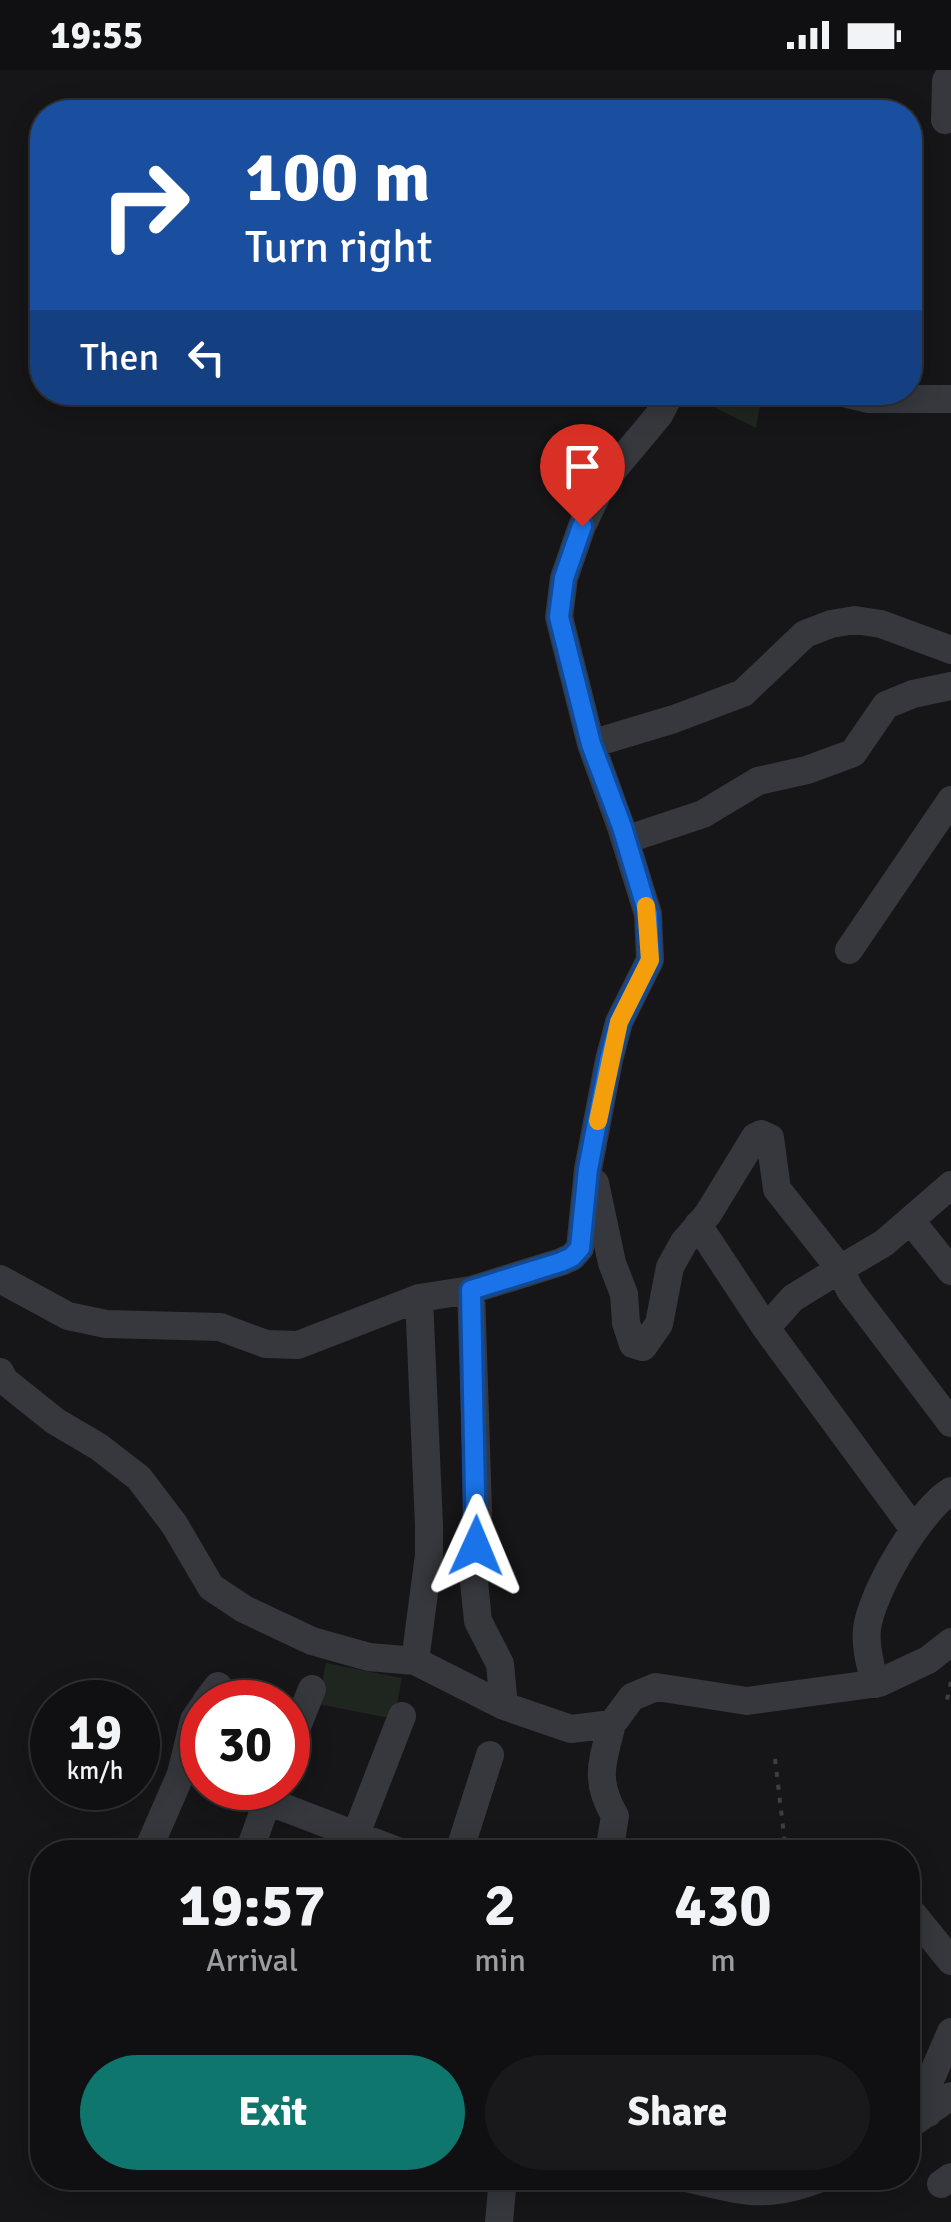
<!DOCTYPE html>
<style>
body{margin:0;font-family:Signika,sans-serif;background:#19191b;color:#f1f3f6;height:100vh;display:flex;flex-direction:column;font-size:38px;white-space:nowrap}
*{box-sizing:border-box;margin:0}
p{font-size:32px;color:#9c9d9f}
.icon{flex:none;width:55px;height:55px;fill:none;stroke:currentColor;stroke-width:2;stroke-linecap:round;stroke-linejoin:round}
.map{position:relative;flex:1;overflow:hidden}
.details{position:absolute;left:30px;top:1770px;width:890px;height:350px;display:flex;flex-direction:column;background:#101012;border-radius:40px;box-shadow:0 5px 25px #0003,0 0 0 2px #303032}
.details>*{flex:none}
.banner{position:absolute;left:30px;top:30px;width:892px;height:305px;border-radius:40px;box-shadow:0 5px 25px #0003,0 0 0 2px #303032;background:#1a4fa0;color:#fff;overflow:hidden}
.speed{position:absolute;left:30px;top:1610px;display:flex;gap:20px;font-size:50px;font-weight:700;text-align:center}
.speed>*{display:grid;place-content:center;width:130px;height:130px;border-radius:50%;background:#101012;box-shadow:0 5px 25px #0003,0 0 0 2px #303032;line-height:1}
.speed small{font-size:25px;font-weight:400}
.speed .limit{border:15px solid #d22;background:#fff;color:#111}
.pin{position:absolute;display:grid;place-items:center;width:85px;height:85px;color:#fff;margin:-102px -42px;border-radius:50% 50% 50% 0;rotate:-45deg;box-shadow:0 0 10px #0007}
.pin .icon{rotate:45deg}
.me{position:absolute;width:110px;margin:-55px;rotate:1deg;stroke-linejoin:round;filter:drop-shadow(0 0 8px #0008)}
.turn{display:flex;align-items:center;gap:35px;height:210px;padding:0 50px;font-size:45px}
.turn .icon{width:130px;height:130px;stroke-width:2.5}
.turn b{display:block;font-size:70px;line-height:85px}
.then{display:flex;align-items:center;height:95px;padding:0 50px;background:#0003;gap:20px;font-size:38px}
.eta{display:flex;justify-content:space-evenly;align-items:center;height:170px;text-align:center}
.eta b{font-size:60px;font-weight:700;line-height:70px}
.cta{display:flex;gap:20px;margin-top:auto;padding:20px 50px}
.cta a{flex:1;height:115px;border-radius:60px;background:#0f766e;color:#fff;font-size:40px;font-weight:700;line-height:115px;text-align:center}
.cta a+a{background:#19191b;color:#f1f3f6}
.status{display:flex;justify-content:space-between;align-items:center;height:70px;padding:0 50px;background:#101012;direction:ltr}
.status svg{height:28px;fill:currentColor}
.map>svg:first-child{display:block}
.green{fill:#1e261f}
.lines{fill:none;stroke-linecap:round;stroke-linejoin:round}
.path{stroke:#3d3f44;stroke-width:4;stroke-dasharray:5 8;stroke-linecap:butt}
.minor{stroke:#37383d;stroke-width:28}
.route-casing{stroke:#114b97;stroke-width:25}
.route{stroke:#1a73e8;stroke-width:18}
.slow{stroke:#f59e0b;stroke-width:18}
</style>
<div class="status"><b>19:55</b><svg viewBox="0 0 49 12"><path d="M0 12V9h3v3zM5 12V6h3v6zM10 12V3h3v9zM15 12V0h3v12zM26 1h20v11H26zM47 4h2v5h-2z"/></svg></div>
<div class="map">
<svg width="951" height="2152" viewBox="0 0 951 2152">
<rect width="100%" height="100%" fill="#161618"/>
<path class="green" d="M719,323H762L756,358L716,338Z
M326,1593L402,1608L394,1649L318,1634Z"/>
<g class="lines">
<path class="path" d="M951,1612L947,1630L951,1636
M775,1689L786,1782"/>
<path class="minor" d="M945,50L946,11L951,3
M839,322L868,329H951
M591,674L674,649L743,623L805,564L831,554L855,550L881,554L951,580
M625,770L703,744L758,711L807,700L853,683L886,635L913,624L951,616
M849,880L951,730
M595,1113L612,1193L624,1224L626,1253L633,1274L643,1277L659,1254L670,1197L684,1172L708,1144L755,1067L761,1064L770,1068L777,1119L840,1199L884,1173L951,1115
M911,1151L951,1201
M698,1155L766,1258L913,1458
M0,1209L68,1246L106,1254L220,1257L266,1274L298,1275L419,1228L471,1220L561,1192L572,1187L580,1178L588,1099L609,990L619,952L650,890L648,844L621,757L591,674L559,547L564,508L582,456L603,412L659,345L671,322
M471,1220L478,1441L474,1512L478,1551L500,1594L504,1636
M766,1258L793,1228L840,1199L850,1220L951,1353
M0,1302L5,1311L55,1351L99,1377L139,1408L174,1454L211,1517L244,1539L312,1571L369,1587L415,1591L504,1636L571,1659L612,1654L632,1627L656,1617L747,1631L879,1613L928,1590L951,1572
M415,1591L429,1485V1455L419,1228
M875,1614C871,1597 865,1577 867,1559C871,1523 920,1440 951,1421
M206,1632L218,1616
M288,1679L312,1619
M267,1731L400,1782
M147,1782L181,1704L194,1650L202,1638
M249,1782L272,1718
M349,1782L402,1646
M459,1782L490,1685
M609,1782L615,1746C594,1710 602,1693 612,1654
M908,1838L951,1891
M928,2043L925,2022L951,1962
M908,2056L951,2026
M687,2108C743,2121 765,2130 821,2108
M941,2114L951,2107
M499,2152L503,2108"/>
</g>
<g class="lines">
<g class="route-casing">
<path id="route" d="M476,1476L471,1220L561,1192L572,1187L580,1178L588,1099L609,990L619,952L650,890L648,844L622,757L591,674L559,547L564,508L582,456"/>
</g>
<use href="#route" class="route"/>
<path class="slow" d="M598,1051L619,952L650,890L646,836"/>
</g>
</svg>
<div class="speed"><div>19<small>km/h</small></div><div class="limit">30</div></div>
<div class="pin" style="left:582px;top:456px;background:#d93025"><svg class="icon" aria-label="arrive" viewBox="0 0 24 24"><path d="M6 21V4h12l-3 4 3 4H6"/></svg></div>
<svg class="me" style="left:476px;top:1476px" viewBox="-20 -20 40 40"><path d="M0-17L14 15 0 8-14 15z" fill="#1a73e8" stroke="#fff" stroke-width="4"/></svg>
<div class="banner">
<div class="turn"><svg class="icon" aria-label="right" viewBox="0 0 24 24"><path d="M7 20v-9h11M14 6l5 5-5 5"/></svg><div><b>100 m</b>Turn right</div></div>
<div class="then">Then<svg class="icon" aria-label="left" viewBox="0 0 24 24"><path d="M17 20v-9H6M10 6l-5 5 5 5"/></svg></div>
</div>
<section class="details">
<div class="eta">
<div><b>19:57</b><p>Arrival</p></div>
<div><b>2</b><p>min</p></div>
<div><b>430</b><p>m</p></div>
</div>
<div class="cta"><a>Exit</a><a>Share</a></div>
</section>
</div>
